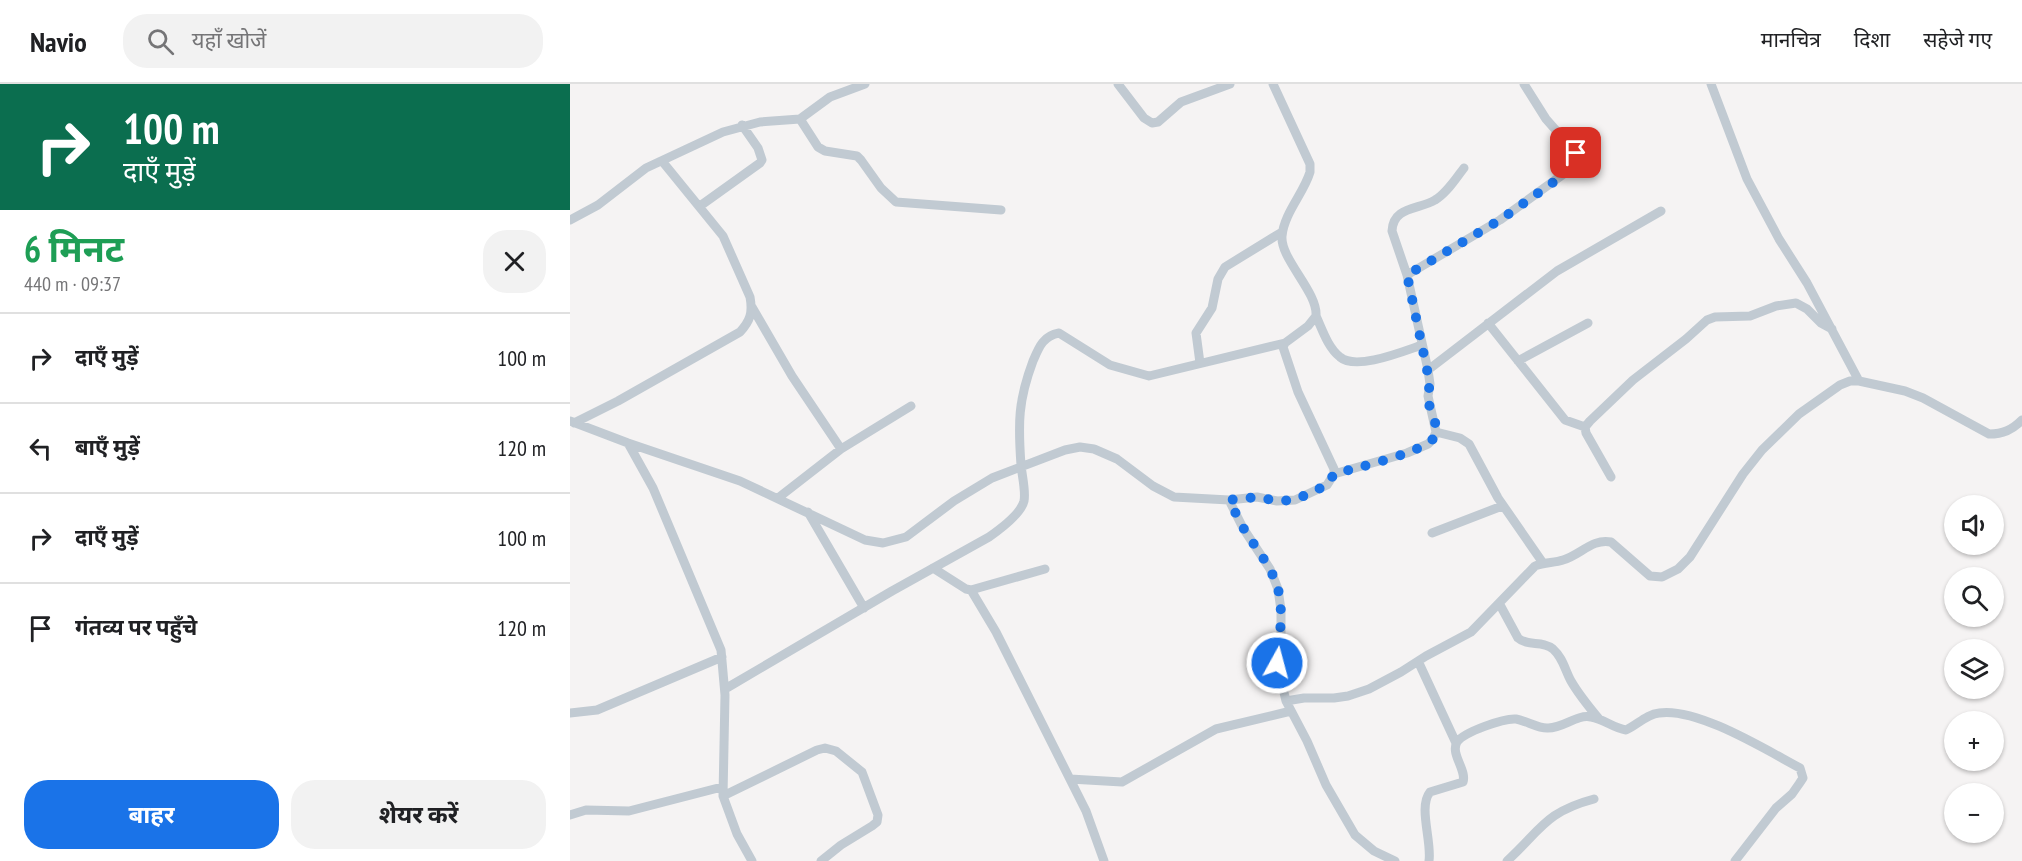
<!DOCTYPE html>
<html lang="hi">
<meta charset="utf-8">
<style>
body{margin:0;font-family:"PT Sans Narrow","Noto Sans Devanagari",sans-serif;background:#f2f2f2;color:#202124;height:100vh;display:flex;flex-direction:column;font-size:22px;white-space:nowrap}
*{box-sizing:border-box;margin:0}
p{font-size:20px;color:#757577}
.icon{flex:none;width:33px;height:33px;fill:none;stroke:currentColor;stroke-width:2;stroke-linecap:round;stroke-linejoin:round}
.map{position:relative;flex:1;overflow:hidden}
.side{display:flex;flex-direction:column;background:#fff;width:570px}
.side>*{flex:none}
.guide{background:#0b6e4f;color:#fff;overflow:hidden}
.fabs{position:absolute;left:1374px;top:411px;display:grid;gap:12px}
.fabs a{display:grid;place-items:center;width:60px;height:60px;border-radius:50%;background:#fff;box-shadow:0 2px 4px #0004;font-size:30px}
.pin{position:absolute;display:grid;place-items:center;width:51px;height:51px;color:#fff;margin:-26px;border-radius:12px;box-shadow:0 3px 9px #0006}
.me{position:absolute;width:66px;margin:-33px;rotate:7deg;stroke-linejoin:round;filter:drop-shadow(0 0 4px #0008)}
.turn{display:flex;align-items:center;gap:21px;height:126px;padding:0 24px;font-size:27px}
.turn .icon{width:78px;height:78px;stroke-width:2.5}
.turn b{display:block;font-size:42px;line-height:51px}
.round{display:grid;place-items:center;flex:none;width:63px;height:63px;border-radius:24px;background:#f2f2f2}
.head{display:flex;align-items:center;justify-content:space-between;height:102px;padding:0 24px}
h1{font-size:36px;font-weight:700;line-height:45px;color:#1e9e55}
.primary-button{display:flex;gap:12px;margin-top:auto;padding:12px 24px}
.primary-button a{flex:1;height:69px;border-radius:24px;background:#1a73e8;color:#fff;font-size:24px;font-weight:700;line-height:69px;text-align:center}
.primary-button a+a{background:#f2f2f2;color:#202124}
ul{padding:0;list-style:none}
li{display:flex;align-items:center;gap:18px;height:90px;padding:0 24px;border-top:2px solid #e0e0e0}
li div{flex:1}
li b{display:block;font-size:22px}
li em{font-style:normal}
header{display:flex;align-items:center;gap:36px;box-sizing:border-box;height:84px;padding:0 30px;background:#fff;border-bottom:2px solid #e0e0e0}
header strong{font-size:28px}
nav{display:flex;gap:33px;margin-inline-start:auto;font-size:21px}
.search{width:420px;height:54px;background:#f2f2f2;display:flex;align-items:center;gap:15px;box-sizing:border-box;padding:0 21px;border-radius:24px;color:#757577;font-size:22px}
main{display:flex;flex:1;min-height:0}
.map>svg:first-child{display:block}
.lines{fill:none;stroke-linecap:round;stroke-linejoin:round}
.street{stroke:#c1cad2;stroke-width:9}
.route{stroke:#1a73e8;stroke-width:10;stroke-dasharray:0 18}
</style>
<header>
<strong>Navio</strong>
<div class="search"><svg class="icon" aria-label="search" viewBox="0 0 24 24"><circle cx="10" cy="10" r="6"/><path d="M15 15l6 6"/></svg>यहाँ खोजें</div>
<nav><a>मानचित्र</a><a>दिशा</a><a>सहेजे गए</a></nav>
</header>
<main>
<section class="side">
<div class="guide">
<div class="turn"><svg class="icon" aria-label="right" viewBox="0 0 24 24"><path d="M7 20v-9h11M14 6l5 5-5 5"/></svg><div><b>100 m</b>दाएँ मुड़ें</div></div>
</div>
<div class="head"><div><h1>6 मिनट</h1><p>440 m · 09:37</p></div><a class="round"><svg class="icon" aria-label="close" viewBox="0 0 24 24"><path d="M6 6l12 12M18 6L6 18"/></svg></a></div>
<ul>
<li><svg class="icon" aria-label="right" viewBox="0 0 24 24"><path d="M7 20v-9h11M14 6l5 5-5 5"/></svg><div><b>दाएँ मुड़ें</b></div><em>100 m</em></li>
<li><svg class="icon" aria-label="left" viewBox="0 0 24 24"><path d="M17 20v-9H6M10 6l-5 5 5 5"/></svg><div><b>बाएँ मुड़ें</b></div><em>120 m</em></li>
<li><svg class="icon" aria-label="right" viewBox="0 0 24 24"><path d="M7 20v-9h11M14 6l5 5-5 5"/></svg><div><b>दाएँ मुड़ें</b></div><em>100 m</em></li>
<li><svg class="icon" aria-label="arrive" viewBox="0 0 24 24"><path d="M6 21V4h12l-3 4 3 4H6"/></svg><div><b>गंतव्य पर पहुँचे</b></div><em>120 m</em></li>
</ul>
<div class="primary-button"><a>बाहर</a><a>शेयर करें</a></div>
</section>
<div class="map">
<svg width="1452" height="777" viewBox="0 0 1452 777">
<rect width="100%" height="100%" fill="#f5f3f3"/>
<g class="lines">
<path class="street" d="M548,0L574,34L582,39L588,38L611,18L660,0
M1141,0L1177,95L1209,155L1237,199L1289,297
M230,35L248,63L255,67L287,72L291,76L311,104L326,118L431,126
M130,122L190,79L192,76L188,64L172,41
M0,136L28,121L76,84L153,48L190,38L230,35L260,13L295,0
M837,191L930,136L1006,81L1008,74L1006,69L976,35L954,0
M182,223L222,292L271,365
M746,232C752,245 758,264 770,273C786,287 834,267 852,261
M918,239L995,336L1015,343
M948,277L1018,239
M630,279L626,249L642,224L648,195L655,183L712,148
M858,286L987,187L1091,127
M0,337L58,359L170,397L295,456L313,459L336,453L384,417L422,394L495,366L510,363L524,365L547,375L583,402L604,413L659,416L687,413L707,417L725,416L757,401L764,390V385L728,308L713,263L715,259L738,242L746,232C748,208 710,175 712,152C714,129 734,109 740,88V80L703,0
M4,339L48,317L170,248C180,237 183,229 180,213L153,152L92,77
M866,348L890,354L899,360L928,414L973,479
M58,359L83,404L151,566L155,611L153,712L167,750L182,777
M764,390L837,369L858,360L863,355L866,348L858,312L860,300L858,286L837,191L822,147C823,122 849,126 865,116C877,109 886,94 894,84
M1041,393L1016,349L1015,343L1020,337L1063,296L1116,255L1137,236L1145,233L1180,232L1206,222L1226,219L1237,225L1251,239L1262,245
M208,414L271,365L341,322
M659,416L673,444L700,485L708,505L711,526V551L707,579L716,617L737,657L756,701L785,751L804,767L825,777
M238,428L294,524
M862,449L932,422
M363,484L396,505L401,506L475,485
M401,506L426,548L516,727L534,777
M929,519L948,554C958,563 972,556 983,565C993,574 995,586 1001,597C1009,611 1019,623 1029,635
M848,577L886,659
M155,605L322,507L419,453C429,446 451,430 454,417C456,407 452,392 451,381C448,339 448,317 463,277C469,263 473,252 489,249L540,281L579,292L715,259
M716,617L734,614H764L778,612L799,605L831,588L856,572L901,548L965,482C974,478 984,479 993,476C1010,471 1023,454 1041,458L1080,492L1092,493L1108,485L1120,473L1173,390L1192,366L1229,330L1270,301L1280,297H1289L1335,307L1353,314L1419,350C1433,350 1442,346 1452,336
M0,629L27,626L152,573
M500,695L552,698L646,645L721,627
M153,712L247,666L255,664L266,667L292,688L308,731L307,738L302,742L271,761L251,777
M0,731L16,726L59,727L152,703
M859,777C862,757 848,723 860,708L893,698C897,686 880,670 887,658C894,648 934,634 946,635C957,637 967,644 977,644C993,645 1006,630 1021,633C1034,635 1043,644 1056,646C1067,641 1077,630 1089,629C1127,623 1196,666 1230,684L1233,694L1229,700L1222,710L1206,724L1165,777
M937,777C971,746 975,728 1024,715"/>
</g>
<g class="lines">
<path class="route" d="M707,579C709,554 714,530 708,505C702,483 686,465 674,445C669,436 664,426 659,416L687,413L707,417L725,416L757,401L764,390C781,385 863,367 866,350C868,338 858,325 858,313C858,309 859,304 860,300L837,191L930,136L1002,85C1007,80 1008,76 1006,69"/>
</g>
</svg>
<div class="fabs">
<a><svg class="icon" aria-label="sound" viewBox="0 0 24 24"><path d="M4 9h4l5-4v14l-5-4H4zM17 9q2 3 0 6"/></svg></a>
<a><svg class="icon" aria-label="search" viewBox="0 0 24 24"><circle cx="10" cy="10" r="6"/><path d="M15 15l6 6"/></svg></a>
<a><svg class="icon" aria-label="layers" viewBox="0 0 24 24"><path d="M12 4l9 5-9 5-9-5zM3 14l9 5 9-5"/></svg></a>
<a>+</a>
<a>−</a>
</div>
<div class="pin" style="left:1006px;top:69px;background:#d93025"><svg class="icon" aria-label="arrive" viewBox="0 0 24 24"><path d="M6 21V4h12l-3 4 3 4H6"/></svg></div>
<svg class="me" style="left:707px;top:579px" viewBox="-20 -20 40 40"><circle r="17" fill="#1a73e8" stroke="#fff" stroke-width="3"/><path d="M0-11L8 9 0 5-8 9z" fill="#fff"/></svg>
</div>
</main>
